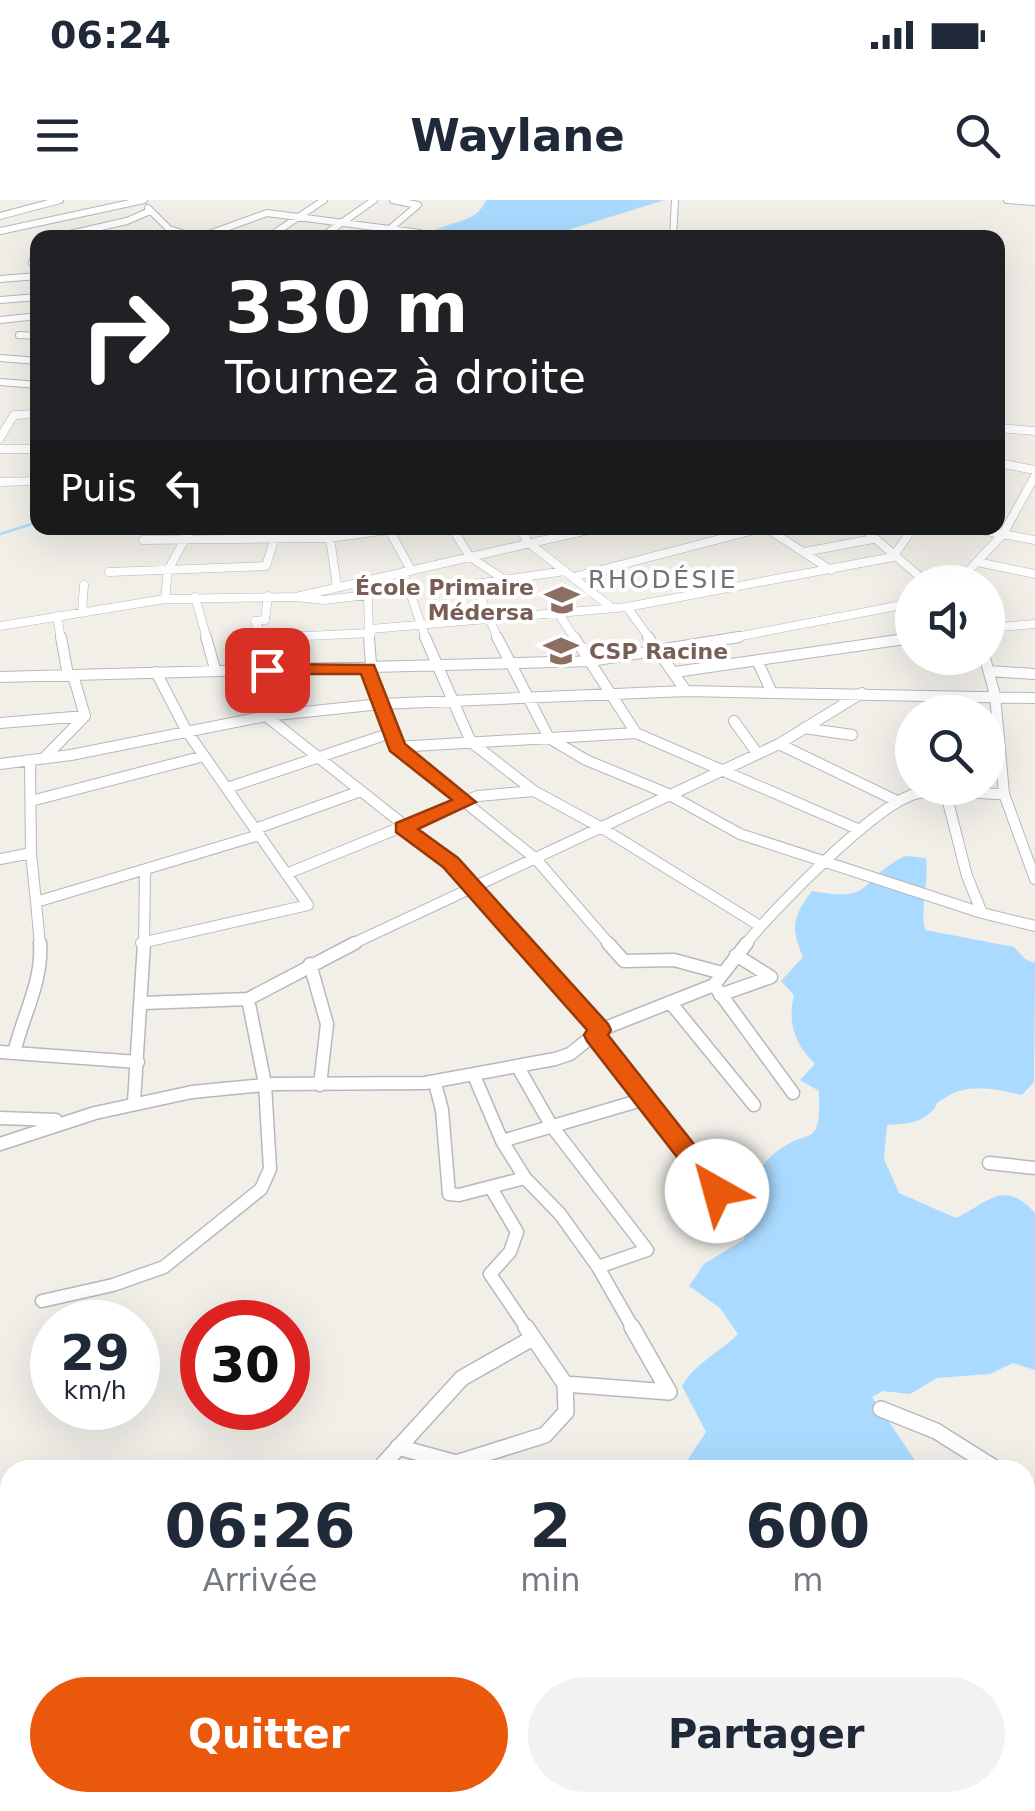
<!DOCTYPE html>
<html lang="fr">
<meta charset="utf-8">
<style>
body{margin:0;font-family:"DejaVu Sans",sans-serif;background:#f2f2f3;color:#1f2937;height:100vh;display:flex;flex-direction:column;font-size:38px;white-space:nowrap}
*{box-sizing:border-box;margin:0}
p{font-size:32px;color:#747a83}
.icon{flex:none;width:55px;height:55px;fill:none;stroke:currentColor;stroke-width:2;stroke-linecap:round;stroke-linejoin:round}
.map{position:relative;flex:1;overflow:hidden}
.drawer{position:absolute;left:0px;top:1260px;width:1035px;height:352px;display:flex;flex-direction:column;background:#fff;border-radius:30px 30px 0 0;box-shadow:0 10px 40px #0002}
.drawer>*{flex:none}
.guide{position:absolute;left:30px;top:30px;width:975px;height:305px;border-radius:20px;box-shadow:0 10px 40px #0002;background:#202124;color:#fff;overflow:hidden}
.tools{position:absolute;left:895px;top:365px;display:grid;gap:20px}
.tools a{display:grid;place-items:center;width:110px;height:110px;border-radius:50%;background:#fff;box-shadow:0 10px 40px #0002;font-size:50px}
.speed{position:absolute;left:30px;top:1100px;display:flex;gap:20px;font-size:50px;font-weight:700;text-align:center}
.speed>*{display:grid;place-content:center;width:130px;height:130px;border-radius:50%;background:#fff;box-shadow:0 10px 40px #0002;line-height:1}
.speed small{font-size:25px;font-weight:400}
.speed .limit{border:15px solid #d22;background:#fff;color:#111}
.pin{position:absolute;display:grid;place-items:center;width:85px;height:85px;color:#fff;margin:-42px;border-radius:20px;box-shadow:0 5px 15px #0006}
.me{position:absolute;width:110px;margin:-55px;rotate:322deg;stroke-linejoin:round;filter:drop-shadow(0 0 8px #0008)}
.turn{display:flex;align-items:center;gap:35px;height:210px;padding:0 30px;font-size:45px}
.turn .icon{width:130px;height:130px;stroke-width:2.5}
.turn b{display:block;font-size:70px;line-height:85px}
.then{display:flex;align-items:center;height:95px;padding:0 30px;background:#0003;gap:20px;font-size:38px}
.eta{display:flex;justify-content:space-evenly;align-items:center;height:170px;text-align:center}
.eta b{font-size:60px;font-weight:700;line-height:70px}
.cta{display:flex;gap:20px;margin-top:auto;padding:20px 30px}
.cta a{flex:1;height:115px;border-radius:60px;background:#ea580c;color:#fff;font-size:40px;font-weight:700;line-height:115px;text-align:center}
.cta a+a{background:#f2f2f3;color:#1f2937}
.status{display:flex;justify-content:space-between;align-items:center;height:70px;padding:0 50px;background:#fff;direction:ltr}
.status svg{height:28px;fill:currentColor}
header{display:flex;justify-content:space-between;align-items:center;height:130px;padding:0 30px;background:#fff;font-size:45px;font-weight:700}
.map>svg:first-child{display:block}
.water{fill:#aadaff}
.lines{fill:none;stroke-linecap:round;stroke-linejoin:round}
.stream-far1{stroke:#aadaff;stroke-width:2.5}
.stream{stroke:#aadaff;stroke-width:5}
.street-far4-casing{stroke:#b5b8bc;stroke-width:8}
.street-far3-casing{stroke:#b5b8bc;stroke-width:9}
.street-far2-casing{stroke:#b5b8bc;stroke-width:12}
.street-far1-casing{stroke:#b5b8bc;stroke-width:15}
.street-casing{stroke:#b5b8bc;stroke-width:18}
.street-far4{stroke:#fff;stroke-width:6}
.street-far3{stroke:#fff;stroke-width:8}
.street-far2{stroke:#fff;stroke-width:10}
.street-far1{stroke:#fff;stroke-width:12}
.street{stroke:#fff;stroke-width:15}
.route{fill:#ea580c;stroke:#983908;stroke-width:2.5}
.labels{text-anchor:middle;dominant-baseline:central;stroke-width:8;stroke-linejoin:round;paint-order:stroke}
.far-education-label{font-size:22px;font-weight:bold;fill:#785e54;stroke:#fff;text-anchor:end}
.far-neighbourhood-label{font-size:25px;letter-spacing:2.5px;fill:#70757a;stroke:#fff}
</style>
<div class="status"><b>06:24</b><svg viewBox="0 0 49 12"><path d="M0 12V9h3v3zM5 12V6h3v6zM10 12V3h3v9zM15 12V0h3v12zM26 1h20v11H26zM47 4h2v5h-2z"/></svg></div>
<header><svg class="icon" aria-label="menu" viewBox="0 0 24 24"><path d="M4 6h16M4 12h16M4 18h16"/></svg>Waylane<svg class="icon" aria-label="search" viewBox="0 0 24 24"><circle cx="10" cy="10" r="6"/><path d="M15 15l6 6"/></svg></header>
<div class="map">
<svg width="1035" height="1611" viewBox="0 0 1035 1611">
<rect width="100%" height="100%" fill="#f1efe8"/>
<path class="water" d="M486,0H665L545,37H424C445,19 475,27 486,0Z
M905,656L926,658C929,683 920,705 925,730L1014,747L1025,759L1035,763L1034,882L1022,895C995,889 968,882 943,899C935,903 938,905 932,911C918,925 905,923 887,925L884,959L899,993L956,1018C988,1003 1003,978 1035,1013V1170L1013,1163L990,1174L937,1178L910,1194L883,1191L872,1197L914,1259L915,1270H687V1261L706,1232L682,1186C695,1163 719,1153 738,1134L720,1108L689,1086L704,1064L743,1040L750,1026C742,989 760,957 794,941C802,937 810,938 815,930C820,923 819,901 819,891L800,880L815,864C795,844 787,823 794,795L781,781L803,757C790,727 793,716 812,691C878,703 855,681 905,656Z
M251,1603H723L717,1611H262Z"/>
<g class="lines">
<path class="stream-far1" d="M0,334L38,322"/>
<path class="stream" d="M0,1428L10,1426"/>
<g class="street-far4-casing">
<path id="street-far4" d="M1007,0L1035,2
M148,8L169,29L198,38
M0,16L60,0
M0,31L144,0
M52,38L127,21L150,11
M198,38L267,13L420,33
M267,38L324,0
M320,38L374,0
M379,38L418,5L393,0
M673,38L675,0
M38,43L32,63L38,65
M0,79L38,76
M0,100L38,97
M0,120L38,116
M19,135L38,136
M0,158L38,161
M0,182L38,185"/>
</g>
<g class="street-far3-casing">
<path id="street-far3" d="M998,228L1035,231
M0,238L14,215L38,214
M0,249H38
M998,263L1035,270
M0,282L38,281
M191,328L168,370L165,399L296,397L597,328
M388,328L411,370
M452,328L470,357L502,378
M519,328L529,343L612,408
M766,328L831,370
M863,328L926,382
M970,328L1035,340
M330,338L337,387
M143,340L330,338L401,328
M804,352L873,339
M977,362L1035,374
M109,372L266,366L275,337
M403,372L426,439
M574,377L762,328
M958,382L1003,334L1035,276
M195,397L207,439
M296,397L323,400L368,395L369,439
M627,407L650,439
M82,412L84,385
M559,414L575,439
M57,416L61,439
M0,426L165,399
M988,428L1035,424
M371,429L627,407L893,357L913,328
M263,438L371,433
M263,439L255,421L265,420L268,396
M498,439L475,384L565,371
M726,439L912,403
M904,439L912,438"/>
</g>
<g class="street-far2-casing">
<path id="street-far2" d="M61,437L68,475
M206,437L215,469
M262,437L267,470
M425,437L471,542L534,591L602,628L760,726
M497,437L549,538L586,560L666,593L740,634L982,713L1035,726
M574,437L636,533L860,630
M648,437L686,491
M263,438L294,437
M985,458L995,495L1004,594L1035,679
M757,460L772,493L1035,498
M989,471L1035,474
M675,472L912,438
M73,475L85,516
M0,477L591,461L739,437
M266,516L451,662L525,745
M734,521L757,553
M0,523L85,516
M804,528L852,535
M636,533L396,547L381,504L686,491L772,493
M779,544L897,601
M396,547L536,659L610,745
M44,558L85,516
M0,564L71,555L266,516L381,504L372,478L369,437
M227,588L391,533
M946,594L967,676L982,713
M31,601L204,556
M255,629L361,591
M31,653L36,702L259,635
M0,659L31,653L30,561
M286,674L478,596L534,591
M36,702L40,745
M141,743L308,705L186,530L156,472
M144,745L145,671
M350,745L779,544L862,493
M745,745C771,712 880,599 919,593C946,589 977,594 1004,594"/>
</g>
<g class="street-far1-casing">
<path id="street-far1" d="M523,743L600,830
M608,743L624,761L674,760L722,773
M310,764L327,824L320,885
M714,785L793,893
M720,795L771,777L736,755
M670,802L754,905
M143,803L248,799L355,743
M595,835L741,1022
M0,852L138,862
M14,853C23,815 43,781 40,743
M519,869L551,925L647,1050L598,1067
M475,878L502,941L525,978L560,1014L598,1067L634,1130
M435,883L442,910L449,994L459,995L525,978
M134,902L144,743
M0,918L56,920
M502,941L645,899
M0,944L95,913L192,892L274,884L425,883L555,859L570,854L600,830L714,785L747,743
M989,963L1035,968
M491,988L517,1032L510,1052L490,1074L528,1130
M42,1101L113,1085L164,1067L261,989L270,969L265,884L248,799"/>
</g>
<g class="street-casing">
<path id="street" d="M632,1127L669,1192
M565,1184L669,1192
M881,1209L936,1231L998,1270
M398,1247L456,1263L545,1235L566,1212L565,1184L526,1127
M378,1270L462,1178L531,1139
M1025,1287L1035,1294
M1025,1334L1035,1326
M0,1565L10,1564
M136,1602L170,1611
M1012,1602L1021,1611
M766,1611L771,1602"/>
</g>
<use href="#street-far4" class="street-far4"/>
<use href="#street-far3" class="street-far3"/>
<use href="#street-far2" class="street-far2"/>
<use href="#street-far1" class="street-far1"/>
<use href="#street" class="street"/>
</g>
<path class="route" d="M267,464L374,465L405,544L476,602L418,629L458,658L608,824L611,830L608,835L726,985L729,991L726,997H708L587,841L584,835L587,830L443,667L396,632V623L452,600L390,551L361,474H261V466Z"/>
<defs>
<g id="school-bare" transform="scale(2.7)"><path d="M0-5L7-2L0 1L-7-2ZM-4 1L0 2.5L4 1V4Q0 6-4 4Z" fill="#8d6e63" stroke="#fff" stroke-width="2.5" paint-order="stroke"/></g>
</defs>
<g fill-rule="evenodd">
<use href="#school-bare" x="562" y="400"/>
<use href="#school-bare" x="561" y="451"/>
</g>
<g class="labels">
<g class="far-education-label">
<text x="534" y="387">École Primaire<tspan x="534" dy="25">Médersa</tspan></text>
<text x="589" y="451" text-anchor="start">CSP Racine</text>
</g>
<g class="far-neighbourhood-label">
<text x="663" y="379">RHODÉSIE</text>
</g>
</g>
</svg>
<div class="tools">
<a><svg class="icon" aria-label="sound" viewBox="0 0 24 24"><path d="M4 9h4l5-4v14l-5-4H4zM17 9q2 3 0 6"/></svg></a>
<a><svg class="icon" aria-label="search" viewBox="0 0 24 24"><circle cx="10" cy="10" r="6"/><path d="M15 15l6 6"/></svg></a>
</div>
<div class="speed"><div>29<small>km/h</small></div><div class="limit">30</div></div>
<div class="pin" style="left:267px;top:470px;background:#d93025"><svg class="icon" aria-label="arrive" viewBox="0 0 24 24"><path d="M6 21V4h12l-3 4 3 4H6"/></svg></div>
<svg class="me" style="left:717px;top:991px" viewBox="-20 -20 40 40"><circle r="19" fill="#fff"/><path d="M0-13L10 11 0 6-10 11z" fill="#ea580c"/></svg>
<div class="guide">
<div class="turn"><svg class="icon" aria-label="right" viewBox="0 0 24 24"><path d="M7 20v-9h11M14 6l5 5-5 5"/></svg><div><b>330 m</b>Tournez à droite</div></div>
<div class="then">Puis<svg class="icon" aria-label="left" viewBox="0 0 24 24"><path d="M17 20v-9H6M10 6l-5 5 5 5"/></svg></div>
</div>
<section class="drawer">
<div class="eta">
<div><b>06:26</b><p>Arrivée</p></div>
<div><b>2</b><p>min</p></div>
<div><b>600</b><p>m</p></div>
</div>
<div class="cta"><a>Quitter</a><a>Partager</a></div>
</section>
</div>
